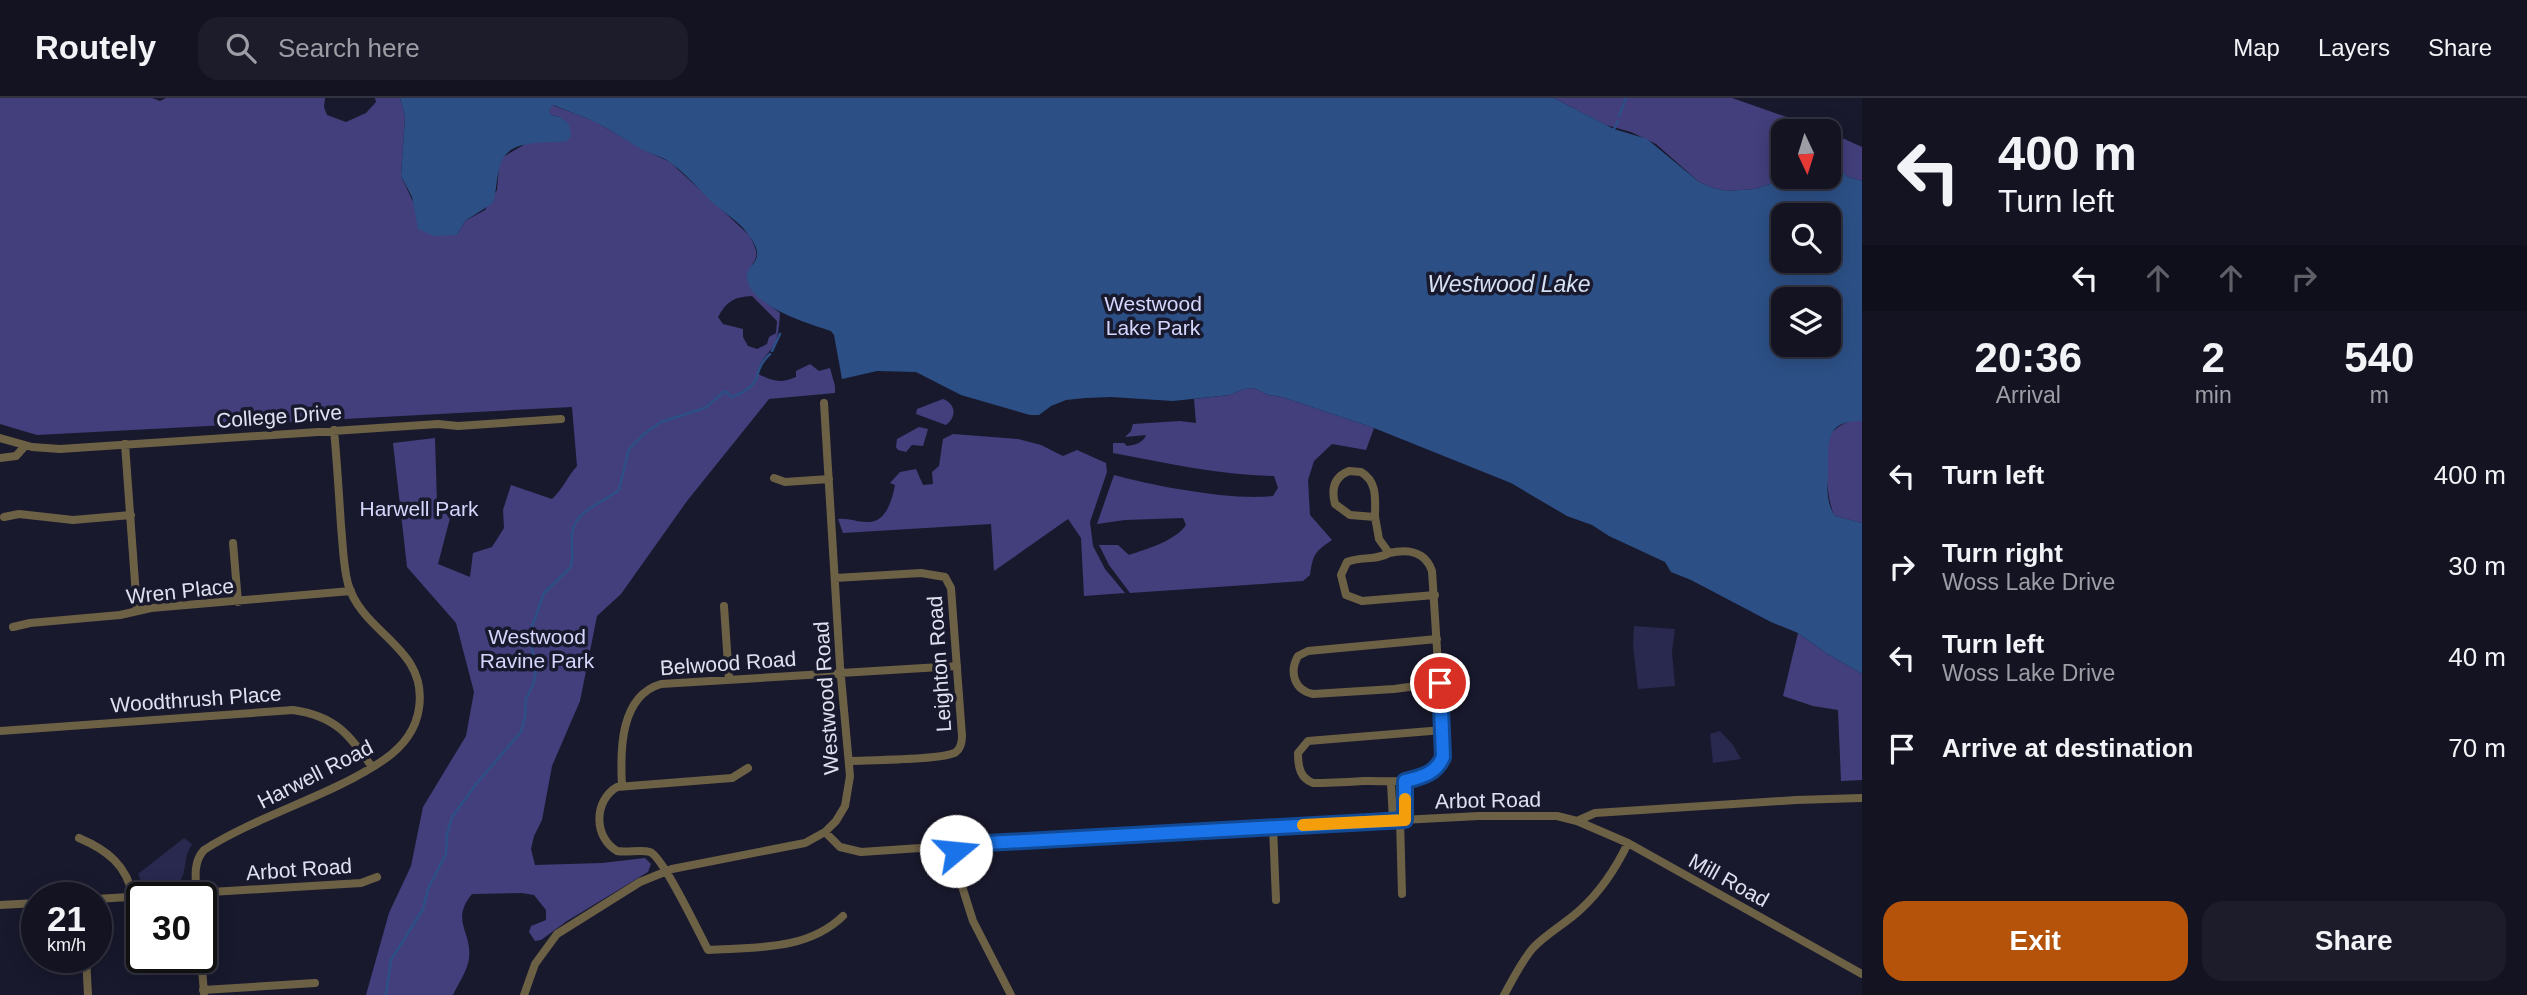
<!DOCTYPE html>
<style>
body{margin:0;font-family:Helvetica,sans-serif;background:#1c1c2a;color:#f1f3f6;height:100vh;display:flex;flex-direction:column;font-size:26px;white-space:nowrap}
*{box-sizing:border-box;margin:0}
p{font-size:23px;color:#9d9ea5}
.icon{flex:none;width:38px;height:38px;fill:none;stroke:currentColor;stroke-width:2;stroke-linecap:round;stroke-linejoin:round}
.map{position:relative;flex:1;overflow:hidden}
.side{display:flex;flex-direction:column;background:#131322;width:665px}
.side>*{flex:none}
.guide{background:#131322;color:#f1f3f6;overflow:hidden}
.needle{width:46px;rotate:176deg}
.controls{position:absolute;left:1771px;top:21px;display:grid;gap:14px}
.controls a{display:grid;place-items:center;width:70px;height:70px;border-radius:14px;background:#131322;box-shadow:0 4px 18px #0003,0 0 0 2px #323240;font-size:35px}
.speed{position:absolute;left:21px;top:784px;display:flex;gap:14px;font-size:35px;font-weight:700;text-align:center}
.speed>*{display:grid;place-content:center;width:91px;height:91px;border-radius:50%;background:#131322;box-shadow:0 4px 18px #0003,0 0 0 2px #323240;line-height:1}
.speed small{font-size:18px;font-weight:400}
.speed .limit{border:4px solid #111;border-radius:10px;background:#fff;color:#111}
.pin{position:absolute;display:grid;place-items:center;width:60px;height:60px;color:#fff;margin:-30px;border:4px solid #fff;border-radius:50%;box-shadow:0 2px 7px #0007}
.me{position:absolute;width:77px;margin:-38px;rotate:73deg;stroke-linejoin:round;filter:drop-shadow(0 0 5px #0008)}
.turn{display:flex;align-items:center;gap:24px;height:147px;padding:0 21px;font-size:32px}
.turn .icon{width:91px;height:91px;stroke-width:2.5}
.turn b{display:block;font-size:49px;line-height:60px}
.lanes{display:flex;align-items:center;height:66px;padding:0 21px;background:#0003;justify-content:center;gap:35px;direction:ltr}
.lanes .off{opacity:.35}
.eta{display:flex;justify-content:space-evenly;align-items:center;height:119px;text-align:center}
.eta b{font-size:42px;font-weight:600;line-height:49px}
.cta{display:flex;gap:14px;margin-top:auto;padding:14px 21px}
.cta a{flex:1;height:80px;border-radius:21px;background:#b45309;color:#fff;font-size:28px;font-weight:600;line-height:80px;text-align:center}
.cta a+a{background:#1c1c2a;color:#f1f3f6}
ul{padding:0;list-style:none}
li{display:flex;align-items:center;gap:21px;height:91px;padding:0 21px}
li div{flex:1}
li b{display:block;font-size:26px}
li em{font-style:normal}
header{display:flex;align-items:center;gap:42px;box-sizing:border-box;height:98px;padding:0 35px;background:#131322;border-bottom:2px solid #323240}
header strong{font-size:33px}
nav{display:flex;gap:38px;margin-inline-start:auto;font-size:24px}
.search{width:490px;height:63px;background:#1c1c2a;display:flex;align-items:center;gap:18px;box-sizing:border-box;padding:0 24px;border-radius:21px;color:#9d9ea5;font-size:26px}
main{display:flex;flex:1;min-height:0}
.map>svg:first-child{display:block}
.green{fill:#29284f}
.forest{fill:#423f7c;fill-rule:evenodd}
.water{fill:#2c5086;fill-rule:evenodd}
.lines{fill:none;stroke-linecap:round;stroke-linejoin:round}
.stream{stroke:#2c5086;stroke-width:2.5}
.minor{stroke:#6d6145;stroke-width:8}
.route-casing{stroke:#114b97;stroke-width:18}
.route{stroke:#1a73e8;stroke-width:12}
.slow{stroke:#f59e0b;stroke-width:12}
.labels{text-anchor:middle;dominant-baseline:central;stroke-width:7;stroke-linejoin:round;paint-order:stroke}
.park-label{font-size:21px;fill:#d4d6fc;stroke:#19192e}
.street-label{font-size:21px;fill:#e0e1f0;stroke:#19192e}
.water-label{font-size:23px;font-style:italic;fill:#d5e0f1;stroke:#19192e}
</style>
<header>
<strong>Routely</strong>
<div class="search"><svg class="icon" aria-label="search" viewBox="0 0 24 24"><circle cx="10" cy="10" r="6"/><path d="M15 15l6 6"/></svg>Search here</div>
<nav><a>Map</a><a>Layers</a><a>Share</a></nav>
</header>
<main>
<div class="map">
<svg width="1862" height="897" viewBox="0 0 1862 897">
<rect width="100%" height="100%" fill="#19192e"/>
<path class="green" d="M1634,528L1675,531L1672,554L1675,588L1638,591L1633,548Z
M1720,633L1733,647L1741,661L1713,665L1710,636Z
M184,740L192,746C183,760 187,771 181,782L146,786L141,783L138,776Z"/>
<path class="forest" d="M0,0H152L160,3L166,0H325L324,9L327,17L346,24L366,15L376,4L375,0H400L405,18L401,78L414,106L457,137L465,123L485,112L497,92L499,69L503,59L529,44L567,43L560,19L551,17L549,12L552,7L594,23L644,52L670,64L749,137C765,165 751,158 747,181L760,200L780,215C779,225 779,241 772,250C765,260 759,263 758,276C773,283 780,286 796,279V273L810,266L819,273L830,270L835,288V295L769,301L687,403L621,496L597,518L580,603L552,668L542,722L534,738L531,751L535,767L602,765L645,760L651,766L648,774L567,823L541,842L535,843L529,834L531,828L546,822V812L534,797L522,795L472,796C450,823 472,833 469,860C468,872 458,886 453,897H366L389,815L411,768L423,709L466,638L474,594L456,525L407,469L393,345L435,340L437,406L450,420L438,466L470,479L473,455L492,449L504,430L503,412L511,387L552,401C562,392 568,378 577,368L572,309L37,337L0,326ZM752,198L777,223L776,235L769,239L767,246L757,251L748,248L743,239V231L723,226L718,219C727,203 734,199 752,198Z
M1554,0H1732L1827,33H1783V79H1791L1755,91L1727,93L1713,90L1699,84L1656,46L1631,34L1606,27Z
M1829,34L1862,49V83L1848,79L1834,66L1829,69Z
M1254,290L1268,297L1282,299L1374,330L1366,352L1332,346L1314,363L1308,382L1310,417L1332,442C1314,454 1313,457 1310,477L1303,483L1130,495L1109,467L1099,447H1118L1129,457C1147,451 1175,443 1186,427L1183,420L1125,422L1097,426L1114,377C1154,388 1233,403 1273,398L1278,390L1274,378C1219,377 1166,365 1113,355V345H1124L1127,348C1135,347 1143,345 1146,337L1125,339L1131,333L1133,326L1180,323L1196,325L1194,301L1230,297L1244,291Z
M943,301C956,306 957,319 946,327L916,316L917,311Z
M1850,323H1862V425L1835,418C1826,405 1823,348 1831,336C1835,330 1844,325 1850,323Z
M919,329L928,331L923,348L912,347L906,354L898,352L896,349L897,341Z
M953,336L1018,341L1041,347L1063,358L1077,352L1106,365L1107,374L1090,424L1093,448L1105,471L1125,495L1084,498L1081,440L1068,421L994,473L991,426L843,435L838,421C849,420 856,424 866,424C886,426 892,402 895,387L890,385L900,374L916,371L923,387L933,386L932,374L939,368L943,341Z
M1798,535L1826,555L1862,576V682L1841,683L1838,612L1813,608L1783,598Z"/>
<path class="water" d="M400,0H1554L1614,31L1647,41L1699,84L1713,90L1727,93L1755,91L1791,79H1829V69L1834,66L1848,79L1862,83V323C1823,322 1829,347 1828,374C1827,389 1826,405 1835,418L1862,425V576L1826,555L1798,535L1771,524L1691,482L1671,474L1665,464L1609,438L1592,427L1567,418L1511,385L1374,330L1282,299L1268,297L1254,290L1244,291L1230,297L1173,303L1111,299L1085,300L1066,302L1051,308L1039,317H1030L961,297L916,274L877,273L842,281L834,237L831,233C809,226 752,209 747,181C744,165 769,166 750,139C742,126 730,119 719,110C703,97 690,79 672,66C664,59 653,57 643,52C628,44 613,33 597,25C583,18 567,13 553,7L549,12L551,17L560,19L569,26L571,38L567,43C547,46 509,40 501,65C496,78 497,92 493,105L465,123L457,137L434,138L418,131L412,99L401,78L405,18ZM1783,117H1829V163H1783ZM1783,201H1829V247H1783Z"/>
<g class="lines">
<path class="stream" d="M1619,18L1626,0
M1614,31L1618,23
M1829,49L1831,51
M1832,60L1834,66
M772,253L780,236
M386,897L391,862L423,811L428,791L446,756L447,736L452,719L477,685L521,634L525,619L526,601L534,584L536,571L529,537L544,495L571,469C574,458 571,447 572,436C575,412 603,405 619,392L629,351L644,336L661,324L705,310L725,293L732,299C768,285 749,275 770,256"/>
<path class="minor" d="M0,340L32,349L60,351L438,326L458,328L561,321
M125,346L137,512
M0,360L16,358L25,348
M1349,373L1361,374C1378,384 1375,402 1375,419L1350,417L1335,406C1331,391 1334,379 1349,373Z
M774,380L785,384L829,381
M4,419L19,416L73,422L131,417
M1375,419L1379,441L1389,455C1408,451 1425,453 1432,473L1443,644L1441,663C1424,690 1390,682 1364,683C1347,684 1330,685 1313,685C1300,680 1298,669 1298,655L1308,643L1443,632
M233,445L238,504
M1389,455C1376,463 1361,458 1347,464L1341,477L1346,497L1362,503L1435,497
M835,480L921,475L945,479L951,490L962,638C962,644 961,650 956,654C945,662 868,662 849,663
M724,508L729,581
M13,529L30,525L120,517L151,510L351,493
M1437,541L1308,553L1298,558C1289,574 1294,592 1313,596L1394,591L1440,585
M0,633L293,612C335,618 349,636 372,669
M748,670L732,680L617,689C593,703 594,740 617,753C628,755 640,751 650,754C663,759 699,835 708,852C755,849 807,853 843,818
M1405,683V722
M1391,685L1393,722
M622,688C620,652 620,598 661,586L957,568
M1400,722L1402,796
M1577,723L1595,715L1796,702L1862,700
M1273,729L1276,802
M825,734L840,749L861,754L1148,735L1479,718H1557L1577,723L1628,745L1862,876
M79,740C107,752 127,767 133,799
M955,747L960,782L973,823L1011,897
M197,800C196,783 192,765 204,752C258,717 332,698 385,661C402,649 416,632 419,610C428,549 363,537 348,486C343,467 343,447 341,428C339,396 337,364 334,332
M96,801L361,785L377,779
M0,807L37,805
M86,859L88,897
M201,859L204,895
M203,892L315,885
M524,897L535,866L557,836L640,784L672,771L805,745L825,734L836,723L845,708L850,678L840,568L824,305
M1504,897C1513,881 1521,864 1533,850C1547,835 1565,826 1580,812C1601,793 1616,770 1628,745"/>
</g>
<g class="lines">
<g class="route-casing">
<path id="route" d="M956,753L955,747L987,745L1405,722V683C1421,679 1436,676 1443,659L1440,585"/>
</g>
<use href="#route" class="route"/>
<path class="slow" d="M1303,727L1405,722V701"/>
</g>
<g class="labels">
<g class="park-label">
<text x="1153" y="205">Westwood<tspan x="1153" dy="24">Lake Park</tspan></text>
<text x="419" y="410">Harwell Park</text>
<text x="537" y="538">Westwood<tspan x="537" dy="24">Ravine Park</tspan></text>
</g>
<g class="street-label">
<text transform="translate(279 318) rotate(-4)">College Drive</text>
<text transform="translate(180 493) rotate(-6)">Wren Place</text>
<text transform="translate(728 565) rotate(-4)">Belwood Road</text>
<text transform="translate(939 566) rotate(-94)">Leighton Road</text>
<text transform="translate(826 600) rotate(-94)">Westwood Road</text>
<text transform="translate(196 601) rotate(-4)">Woodthrush Place</text>
<text transform="translate(315 676) rotate(-27)">Harwell Road</text>
<text transform="translate(1488 702) rotate(-1)">Arbot Road</text>
<text transform="translate(299 771) rotate(-4)">Arbot Road</text>
<text transform="translate(1729 782) rotate(29)">Mill Road</text>
</g>
<g class="water-label">
<text x="1509" y="186">Westwood Lake</text>
</g>
</g>
</svg>
<div class="controls">
<a><svg class="needle" viewBox="-14 -14 28 28"><path d="M0-13l5 13h-10z" fill="#e53935"/><path d="M0 13l5-13h-10z" fill="#9d9ea5"/></svg></a>
<a><svg class="icon" aria-label="search" viewBox="0 0 24 24"><circle cx="10" cy="10" r="6"/><path d="M15 15l6 6"/></svg></a>
<a><svg class="icon" aria-label="layers" viewBox="0 0 24 24"><path d="M12 4l9 5-9 5-9-5zM3 14l9 5 9-5"/></svg></a>
</div>
<div class="speed"><div>21<small>km/h</small></div><div class="limit">30</div></div>
<div class="pin" style="left:1440px;top:585px;background:#d93025"><svg class="icon" aria-label="arrive" viewBox="0 0 24 24"><path d="M6 21V4h12l-3 4 3 4H6"/></svg></div>
<svg class="me" style="left:956px;top:753px" viewBox="-20 -20 40 40"><circle r="19" fill="#fff"/><path d="M0-13L10 11 0 6-10 11z" fill="#1a73e8"/></svg>
</div>
<section class="side">
<div class="guide">
<div class="turn"><svg class="icon" aria-label="left" viewBox="0 0 24 24"><path d="M17 20v-9H6M10 6l-5 5 5 5"/></svg><div><b>400 m</b>Turn left</div></div>
<div class="lanes"><svg class="icon" aria-label="left" viewBox="0 0 24 24"><path d="M17 20v-9H6M10 6l-5 5 5 5"/></svg><svg class="icon off" aria-label="ahead" viewBox="0 0 24 24"><path d="M12 20V5M6 11l6-6 6 6"/></svg><svg class="icon off" aria-label="ahead" viewBox="0 0 24 24"><path d="M12 20V5M6 11l6-6 6 6"/></svg><svg class="icon off" aria-label="right" viewBox="0 0 24 24"><path d="M7 20v-9h11M14 6l5 5-5 5"/></svg></div>
</div>
<div class="eta">
<div><b>20:36</b><p>Arrival</p></div>
<div><b>2</b><p>min</p></div>
<div><b>540</b><p>m</p></div>
</div>
<ul>
<li><svg class="icon" aria-label="left" viewBox="0 0 24 24"><path d="M17 20v-9H6M10 6l-5 5 5 5"/></svg><div><b>Turn left</b></div><em>400 m</em></li>
<li><svg class="icon" aria-label="right" viewBox="0 0 24 24"><path d="M7 20v-9h11M14 6l5 5-5 5"/></svg><div><b>Turn right</b><p>Woss Lake Drive</p></div><em>30 m</em></li>
<li><svg class="icon" aria-label="left" viewBox="0 0 24 24"><path d="M17 20v-9H6M10 6l-5 5 5 5"/></svg><div><b>Turn left</b><p>Woss Lake Drive</p></div><em>40 m</em></li>
<li><svg class="icon" aria-label="arrive" viewBox="0 0 24 24"><path d="M6 21V4h12l-3 4 3 4H6"/></svg><div><b>Arrive at destination</b></div><em>70 m</em></li>
</ul>
<div class="cta"><a>Exit</a><a>Share</a></div>
</section>
</main>
